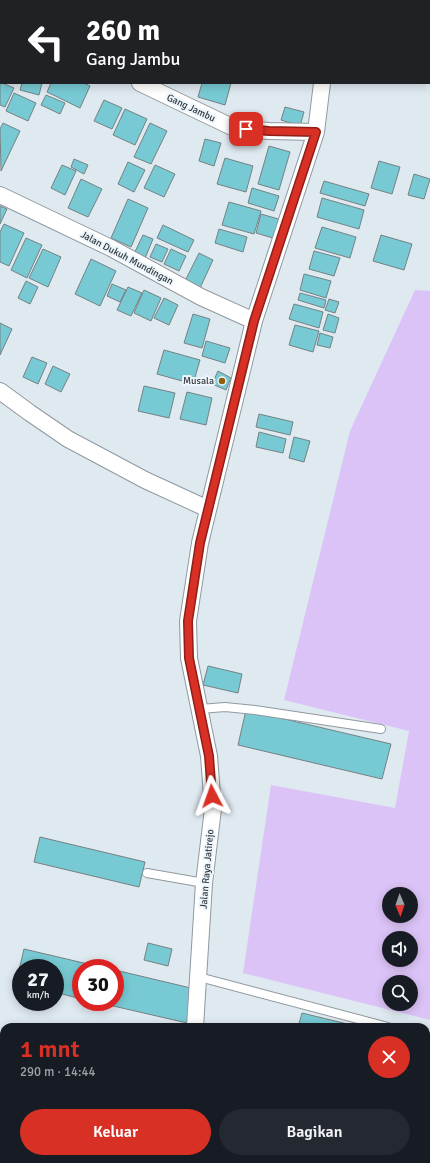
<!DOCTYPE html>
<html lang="id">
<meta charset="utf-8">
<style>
body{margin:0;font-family:Signika,sans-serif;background:#242831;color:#f1f3f6;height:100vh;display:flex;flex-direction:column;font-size:15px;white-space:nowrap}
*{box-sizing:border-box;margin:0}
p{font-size:13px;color:#9ea1a6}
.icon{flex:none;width:22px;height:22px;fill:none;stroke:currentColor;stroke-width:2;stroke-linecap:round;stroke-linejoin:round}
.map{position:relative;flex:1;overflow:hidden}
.drawer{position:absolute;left:0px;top:1023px;width:430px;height:140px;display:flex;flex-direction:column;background:#171b24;border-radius:12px 12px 0 0;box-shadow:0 2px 10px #0003}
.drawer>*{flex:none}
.hud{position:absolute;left:0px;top:0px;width:430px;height:84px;box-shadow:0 2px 10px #0003;background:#202124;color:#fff;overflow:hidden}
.needle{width:26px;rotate:178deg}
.controls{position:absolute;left:382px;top:887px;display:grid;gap:8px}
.controls a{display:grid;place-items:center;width:36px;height:36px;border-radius:50%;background:#171b24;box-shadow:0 2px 10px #0003;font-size:20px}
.speed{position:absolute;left:12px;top:959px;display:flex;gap:8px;font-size:20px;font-weight:700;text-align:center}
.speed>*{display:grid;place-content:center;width:52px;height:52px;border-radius:50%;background:#171b24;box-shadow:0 2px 10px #0003;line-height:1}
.speed small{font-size:10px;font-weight:400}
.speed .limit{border:6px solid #d22;background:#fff;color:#111}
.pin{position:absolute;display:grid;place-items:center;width:34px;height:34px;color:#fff;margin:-17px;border-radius:8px;box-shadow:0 2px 6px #0006}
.me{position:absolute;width:44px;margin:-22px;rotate:356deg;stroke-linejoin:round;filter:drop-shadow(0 0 3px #0008)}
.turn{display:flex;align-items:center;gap:14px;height:84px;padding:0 20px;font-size:18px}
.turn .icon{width:52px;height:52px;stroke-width:2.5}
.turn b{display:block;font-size:28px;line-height:34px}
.round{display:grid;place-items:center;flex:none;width:42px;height:42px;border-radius:21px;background:#242831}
.headline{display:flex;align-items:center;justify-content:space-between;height:68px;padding:0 20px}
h1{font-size:24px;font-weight:600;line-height:30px;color:#d93025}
.action{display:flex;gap:8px;margin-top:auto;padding:8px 20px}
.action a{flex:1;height:46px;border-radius:24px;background:#d93025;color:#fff;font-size:16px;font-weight:600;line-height:46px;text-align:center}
.action a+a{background:#242831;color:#f1f3f6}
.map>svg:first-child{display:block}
.green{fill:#dcc3f7;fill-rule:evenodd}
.building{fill:#77cad4;stroke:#758183}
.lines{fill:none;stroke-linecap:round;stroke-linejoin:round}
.service-casing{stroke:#90999f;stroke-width:10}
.minor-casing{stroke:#90999f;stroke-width:18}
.service{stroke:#fff;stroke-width:8}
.minor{stroke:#fff;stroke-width:16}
.route-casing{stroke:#8d1f18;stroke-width:10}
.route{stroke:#d93025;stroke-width:7}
.poi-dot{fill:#91600f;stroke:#ecf6fd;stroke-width:1.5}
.labels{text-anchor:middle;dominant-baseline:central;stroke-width:4;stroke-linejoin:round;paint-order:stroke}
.street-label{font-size:10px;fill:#34373a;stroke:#ecf6fd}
.poi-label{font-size:10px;fill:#34373a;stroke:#ecf6fd;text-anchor:end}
</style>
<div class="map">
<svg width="430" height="1163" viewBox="0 0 430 1163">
<rect width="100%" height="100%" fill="#dfe9f0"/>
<path class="green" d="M415,290L430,291V1020L243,973L271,785L395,808L409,731L284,700L350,431ZM389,894H411V916H389ZM389,938H411V960H389ZM389,982H411V1004H389Z"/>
<path class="building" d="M38,0H69L37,1Z
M77,0H112L77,1Z
M116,0H133L137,1H116Z
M175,0H200L175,1Z
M362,0H397L362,1Z
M0,59H1V78L0,77Z
M0,82L14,88L5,107L0,105Z
M22,83H42L39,95L20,90Z
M51,83H84L90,86L80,108L47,92Z
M202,83H231L225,105L198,97Z
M14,93L36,103L28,121L6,111Z
M46,95L65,103L60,114L41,105Z
M104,100L122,108L112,129L94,121Z
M285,107L304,112L300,126L281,120Z
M125,109L147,119L135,145L113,135Z
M3,123L20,131L1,171L0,129Z
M150,123L167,131L151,164L134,157Z
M205,139L221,143L214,166L199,161Z
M269,146L290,152L279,190L258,184Z
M225,158L253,166L246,192L217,184Z
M74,159L88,165L84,174L71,167Z
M379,161L400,167L392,194L371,188Z
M128,162L145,170L134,192L118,184Z
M62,165L76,171L65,195L51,188Z
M155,165L175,174L164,197L144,188Z
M414,174L430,179L424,199L408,195Z
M81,179L102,189L88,217L68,208Z
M324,181L369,194L365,206L320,193Z
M252,188L279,196L274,211L248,203Z
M322,198L364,210L359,229L317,217Z
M128,199L148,208L131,247L111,238Z
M229,202L261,211L254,234L222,225Z
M0,206L7,209L0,224Z
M261,214L282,220L276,239L256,233Z
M4,224L24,233L9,266L0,262V232Z
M163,225L194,240L188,252L157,238Z
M322,227L356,237L350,258L315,248Z
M219,229L247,237L243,252L215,243Z
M143,235L153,239L143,263L132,258Z
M381,235L412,244L404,270L373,261Z
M26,238L42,245L27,278L11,270Z
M156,244L168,249L162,262L150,257Z
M43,249L61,257L48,287L29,278Z
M171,249L186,256L179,271L164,264Z
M314,251L340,258L334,276L309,269Z
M199,253L213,260L200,288L185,281Z
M91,259L116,271L100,306L75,294Z
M304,274L331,281L326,298L300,290Z
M26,281L38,287L30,304L18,298Z
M112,284L126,290L120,302L107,296Z
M128,287L142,293L131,316L117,310Z
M144,290L161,298L151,321L134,313Z
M300,293L326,300L324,308L298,300Z
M164,298L178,305L169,325L154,318Z
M329,299L339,302L335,313L325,310Z
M294,304L323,312L319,328L289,319Z
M193,314L210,319L202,348L184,343Z
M328,314L339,318L335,333L323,330Z
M0,323L12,329L0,355Z
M295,325L319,331L313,352L289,345Z
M320,333L333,337L330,348L317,345Z
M206,341L230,348L225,363L202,356Z
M164,350L200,360L193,384L157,374Z
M32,357L47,363L38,384L23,377Z
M53,366L70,374L61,392L45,384Z
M218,371L231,378L226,390L212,384Z
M144,386L175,393L169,418L138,411Z
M187,392L212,398L206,425L180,419Z
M259,414L293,422L290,435L256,427Z
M259,432L286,439L283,453L256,447Z
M294,437L310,441L304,462L289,458Z
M208,666L242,674L238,693L203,685Z
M246,710L391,744L382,779L238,745Z
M40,837L145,862L139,887L34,862Z
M148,943L172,949L168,966L144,960Z
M24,949L105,968H81V999L55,992V968H21V984L16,983Z
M115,970L195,989L187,1023L96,1002H115Z
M302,1013L360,1027H298Z
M426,1042L430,1043V1072L426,1071Z"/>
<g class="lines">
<g class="service-casing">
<path id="service" d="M200,709L225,707L255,710L381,729
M147,873L204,883
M199,977L388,1027
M426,1037L430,1038"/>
</g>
<g class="minor-casing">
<path id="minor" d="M329,1V0
M0,16L1,17
M140,83L234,128L269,131L316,132
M0,195L111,248L201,297L254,321
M0,391L30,413L68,439L145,480L208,509
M195,1027L204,883L213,809L209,756L189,658L188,621L200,543L254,321L316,132L322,83
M187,1163V1159"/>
</g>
<use href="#service" class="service"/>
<use href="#minor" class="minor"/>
</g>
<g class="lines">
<g class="route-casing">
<path id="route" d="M212,796L209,756L189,658L188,621L200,543L254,321L316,132L269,131L246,129"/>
</g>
<use href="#route" class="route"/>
</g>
<circle class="poi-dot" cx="222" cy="381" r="4"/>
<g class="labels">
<g class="street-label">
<text transform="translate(191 108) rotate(25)">Gang Jambu</text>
<text transform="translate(127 258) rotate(28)">Jalan Dukuh Mundingan</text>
<text transform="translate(207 869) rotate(-85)">Jalan Raya Jatirejo</text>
</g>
<g class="poi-label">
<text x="214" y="381">Musala</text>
</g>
</g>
</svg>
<div class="controls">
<a><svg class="needle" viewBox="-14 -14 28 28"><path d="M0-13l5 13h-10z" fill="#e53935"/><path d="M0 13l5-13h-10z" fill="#9ea1a6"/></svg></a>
<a><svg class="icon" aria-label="sound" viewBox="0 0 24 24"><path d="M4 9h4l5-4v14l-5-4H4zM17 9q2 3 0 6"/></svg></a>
<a><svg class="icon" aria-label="search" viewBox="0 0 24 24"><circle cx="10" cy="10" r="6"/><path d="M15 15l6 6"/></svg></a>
</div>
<div class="speed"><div>27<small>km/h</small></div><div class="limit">30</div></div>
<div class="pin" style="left:246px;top:129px;background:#d93025"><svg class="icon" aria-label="arrive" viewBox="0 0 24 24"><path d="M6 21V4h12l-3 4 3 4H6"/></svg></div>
<svg class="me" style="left:212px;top:796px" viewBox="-20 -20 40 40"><path d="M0-17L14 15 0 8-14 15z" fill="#d93025" stroke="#fff" stroke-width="4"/></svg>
<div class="hud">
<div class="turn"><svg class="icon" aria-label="left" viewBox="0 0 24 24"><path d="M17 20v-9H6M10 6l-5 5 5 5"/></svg><div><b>260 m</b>Gang Jambu</div></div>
</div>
<section class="drawer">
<div class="headline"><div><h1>1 mnt</h1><p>290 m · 14:44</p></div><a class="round" style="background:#d93025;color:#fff"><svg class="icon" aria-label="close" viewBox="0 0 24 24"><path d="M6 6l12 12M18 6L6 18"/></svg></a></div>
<div class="action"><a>Keluar</a><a>Bagikan</a></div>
</section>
</div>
